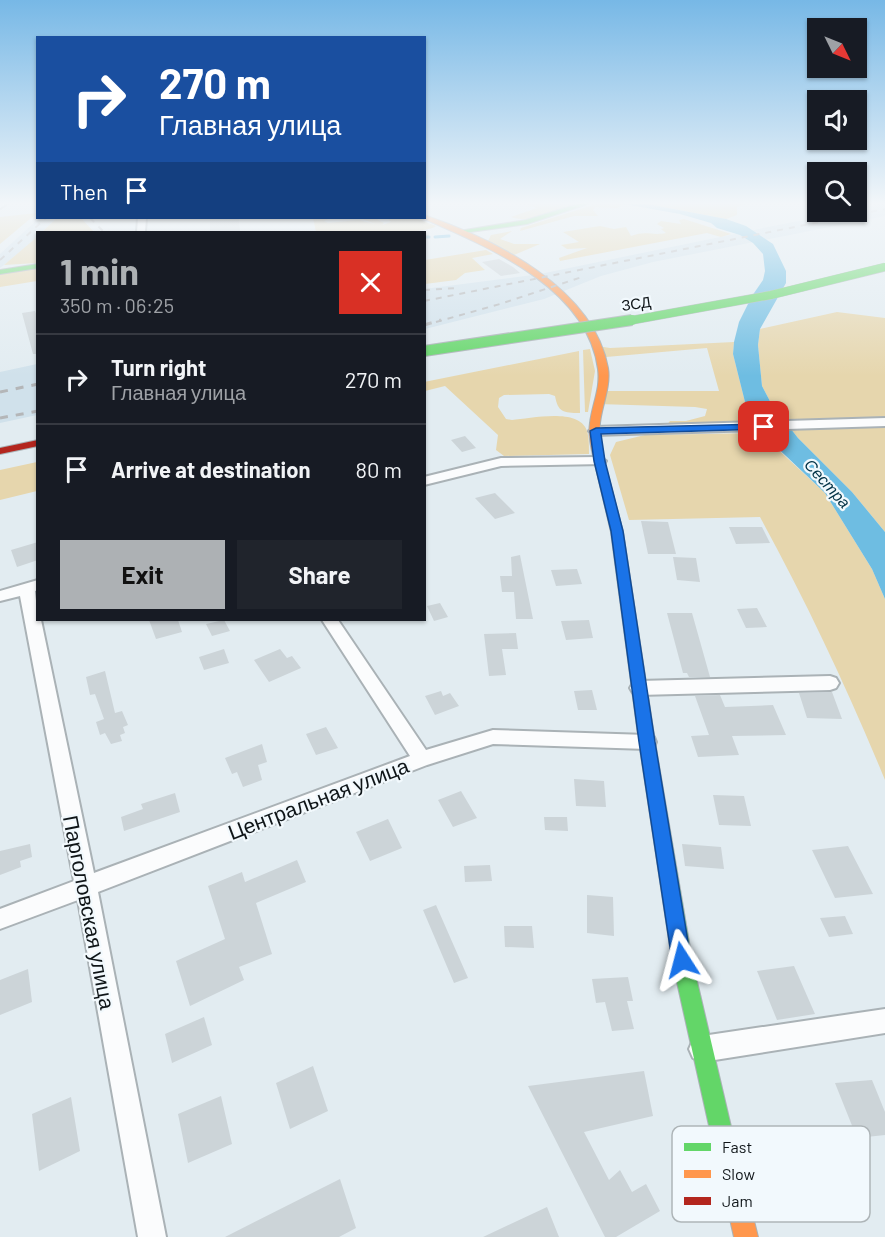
<!DOCTYPE html>
<meta charset="utf-8">
<style>
body{margin:0;font-family:Barlow,sans-serif;background:#20242c;color:#f1f3f6;height:100vh;display:flex;flex-direction:column;font-size:22px;white-space:nowrap}
*{box-sizing:border-box;margin:0}
p{font-size:20px;color:#9ea1a6}
.icon{flex:none;width:33px;height:33px;fill:none;stroke:currentColor;stroke-width:2;stroke-linecap:round;stroke-linejoin:round}
.map{position:relative;flex:1;overflow:hidden}
.sheet{position:absolute;left:36px;top:231px;width:390px;height:390px;display:flex;flex-direction:column;background:#171b24;border-radius:0px;box-shadow:0 2px 4px #0004}
.sheet>*{flex:none}
.top-card{position:absolute;left:36px;top:36px;width:390px;height:183px;border-radius:0px;box-shadow:0 2px 4px #0004;background:#1a4fa0;color:#fff;overflow:hidden}
.needle{width:39px;rotate:133deg}
.buttons{position:absolute;left:807px;top:18px;display:grid;gap:12px}
.buttons a{display:grid;place-items:center;width:60px;height:60px;border-radius:0px;background:#171b24;box-shadow:0 2px 4px #0004;font-size:30px}
.pin{position:absolute;display:grid;place-items:center;width:51px;height:51px;color:#fff;margin:-26px;border-radius:12px;box-shadow:0 3px 9px #0006}
.me{position:absolute;width:66px;margin:-33px;rotate:351deg;stroke-linejoin:round;filter:drop-shadow(0 0 4px #0008)}
.turn{display:flex;align-items:center;gap:21px;height:126px;padding:0 24px;font-size:27px}
.turn .icon{width:78px;height:78px;stroke-width:2.5}
.turn b{display:block;font-size:42px;line-height:51px}
.then{display:flex;align-items:center;height:57px;padding:0 24px;background:#0003;gap:12px;font-size:22px}
.round{display:grid;place-items:center;flex:none;width:63px;height:63px;border-radius:0px;background:#20242c}
.headline{display:flex;align-items:center;justify-content:space-between;height:102px;padding:0 24px}
h1{font-size:36px;font-weight:700;line-height:45px;color:#adb1b4}
.primary-button{display:flex;gap:12px;margin-top:auto;padding:12px 24px}
.primary-button a{flex:1;height:69px;border-radius:0px;background:#adb1b4;color:#111;font-size:24px;font-weight:700;line-height:69px;text-align:center}
.primary-button a+a{background:#20242c;color:#f1f3f6}
ul{padding:0;list-style:none}
li{display:flex;align-items:center;gap:18px;height:90px;padding:0 24px;border-top:2px solid #363941}
li div{flex:1}
li b{display:block;font-size:22px}
li em{font-style:normal}
.map>svg:first-child{display:block}
.built{fill:#d0e1eb}
.green{fill:#e6d6ad;fill-rule:evenodd}
.water{fill:#6ebde2}
.lines{fill:none;stroke-linecap:round;stroke-linejoin:round}
.stream{stroke:#6ebde2;stroke-width:3}
.building{fill:#ccd4d8}
.street-casing{stroke:#aab2b6;stroke-width:4}
.fast-casing{stroke:#aab2b6;stroke-width:2}
.slow-casing{stroke:#aab2b6;stroke-width:2}
.jam-casing{stroke:#aab2b6;stroke-width:2}
.street{fill:#fbfcfd;fill-rule:evenodd}
.fast{fill:#63d668;fill-rule:evenodd}
.slow{fill:#ff974d;fill-rule:evenodd}
.jam{fill:#b3261e;fill-rule:evenodd}
.rail-far1{stroke:#b4b6b8;stroke-width:2;stroke-dasharray:6 6;stroke-linecap:butt}
.rail{stroke:#b4b6b8;stroke-width:3;stroke-dasharray:8 8;stroke-linecap:butt}
.fast-bridge-far1-casing{stroke:#aab2b6;stroke-width:9;stroke-linecap:butt}
.fast-bridge-casing{stroke:#aab2b6;stroke-width:12;stroke-linecap:butt}
.fast-bridge-far1{stroke:#63d668;stroke-width:8}
.fast-bridge{stroke:#63d668;stroke-width:10}
.route{fill:#1a73e8;stroke:#114b97;stroke-width:1.5}
.labels{text-anchor:middle;dominant-baseline:central;stroke-width:4.5;stroke-linejoin:round;paint-order:stroke}
.far-street-label{font-size:15px;fill:#0f1518;stroke:#f2f9fd}
.far-water-label{font-size:16px;font-style:italic;fill:#003145;stroke:#f2f9fd}
.near-street-label{font-size:21px;fill:#0f1518;stroke:#f2f9fd}
.key{fill:#f2f9fd;stroke:#aeb5b8;stroke-width:1.5}
.key-label{font-size:16px;fill:#0f1518}
</style>
<div class="map">
<svg width="885" height="1237" viewBox="0 0 885 1237">
<rect width="100%" height="100%" fill="#e2ecf1"/>
<path class="built" d="M885,203V216L653,262L601,276L544,299L425,329L424,289L540,274L793,222L856,212L857,209Z
M39,218H57L42,232H38L37,237L22,251L0,268V254Z
M37,364V415L0,423V372Z"/>
<path class="green" d="M523,203H577C556,211 532,224 511,217L537,208Z
M599,203L624,204L617,208L595,207L593,210L598,216H574L520,231L521,228Z
M642,203H748L737,207V215L726,219Z
M37,213L0,244V217Z
M57,218H81L94,232H42Z
M313,218H331L324,221L328,223L358,220L375,224L360,218H377L378,220L384,223L382,225L391,222L387,218L418,219L436,226C425,236 328,233 308,232H316Z
M684,219L731,234L721,237L707,233L560,261L559,258L587,248L567,249L561,245L579,242L563,232L600,226L614,229L626,227L631,236C646,230 652,236 666,233L661,229L664,228L657,224L661,221L681,224L679,220Z
M512,231L500,239L514,244H540L514,255L488,241L491,235Z
M37,237V263L4,265Z
M486,250L493,254L472,258L485,270L465,273L456,280L425,284V260Z
M37,268V281L0,287V274Z
M837,312L885,318V532L852,492L798,438L772,405L762,386L758,345L760,329Z
M734,342L733,354L750,422L666,426L670,421H686L705,416L707,409L695,407L598,404L597,346L610,348ZM707,348L719,391H608L606,357Z
M590,349L595,371L588,412H585L583,350Z
M579,351L580,413C563,413 558,412 555,396L549,394L504,395L499,398L498,407L506,419L512,420C530,419 579,407 587,431C589,437 589,447 589,454L504,456L496,450L498,435L445,386L425,391L424,382Z
M760,433L825,493L872,569L885,599V780C848,690 807,603 760,517L629,520L610,455L616,442L645,435Z
M37,462V491L0,500V470Z"/>
<path class="water" d="M618,203H642L726,219L746,226L773,244L786,271V283L760,329L758,345L762,386L772,405L798,438L852,492L885,532V599L872,569L825,493L750,422L733,354L734,342L739,322L752,296L763,280L765,271L763,254L753,243L740,235L717,228L711,223L680,214Z"/>
<g class="lines">
<path class="stream" d="M424,237H429
M435,237L449,236"/>
</g>
<path class="building" d="M210,218H239L240,231L210,232Z
M499,259L513,267L520,273L501,276L482,262Z
M35,311L38,319V354H33L22,313Z
M465,436L476,448L462,452L451,440Z
M495,493L515,513L495,519L475,498Z
M641,521L668,522L676,554H648Z
M729,527H762L770,543L736,544Z
M38,542V560L17,567L11,550Z
M520,555L524,575L533,619H516L514,592H502L500,576H512L511,557Z
M673,557L696,558L700,582L677,580Z
M577,569L582,584L556,586L551,570Z
M440,603L448,617L434,621L427,606Z
M757,608L767,627L746,628L737,609Z
M667,613H692L710,677H689L687,673H683Z
M149,620H178L182,632L156,639Z
M224,620L230,631L212,636L206,624Z
M589,620L593,638L566,640L561,621Z
M516,633L518,649H502L506,675L489,676L484,634Z
M224,649L229,663L204,670L199,657Z
M280,649L287,658L292,656L301,668L269,682L254,660Z
M105,671L115,713L122,711L128,725L123,727L125,733L120,735L122,741L111,744L105,733L100,735L96,722L104,719L95,694L90,695L86,677Z
M592,690L597,710H578L574,691Z
M441,691L443,696L450,693L459,706L435,715L425,696Z
M832,692L842,719L807,718L799,693Z
M720,695L725,707L773,705L786,735L732,736L739,755L698,757L691,736L709,735L695,696Z
M326,727L338,748L316,755L306,734Z
M262,744L267,762L258,765L262,780L243,787L237,772L232,774L225,758Z
M574,779L604,781L606,807L576,806Z
M461,791L477,818L453,827L438,800Z
M175,793L180,812L124,831L121,817L143,809L141,804Z
M713,795L744,796L751,826L719,825Z
M544,817H567L568,831L545,830Z
M388,819L402,848L370,861L356,832Z
M30,844L32,857L20,861L21,867L0,875V851Z
M682,844L721,847L724,869L685,866Z
M848,846L873,894L835,898L812,850Z
M297,860L306,882L256,903L272,954L239,967L244,980L190,1006L176,961L225,939L208,886L242,872L245,882Z
M490,865L492,881L465,882L464,866Z
M587,895L613,897L614,936L587,933Z
M436,905L468,978L454,983L423,910Z
M845,916L853,934L829,937L820,918Z
M504,926H532L534,948L505,947Z
M794,966L815,1014L777,1020L757,971Z
M28,969L32,1002L0,1015V980Z
M628,977L633,1001H627L634,1029L612,1031L605,1002L596,1003L592,979Z
M204,1017L212,1045L172,1063L165,1034Z
M313,1066L328,1111L290,1129L276,1083Z
M644,1071L653,1116L584,1132L609,1180L620,1170L632,1192L646,1184L660,1211L616,1237H605L528,1086Z
M872,1080L885,1112V1135L857,1138L835,1083Z
M221,1096L232,1144L188,1163L178,1114Z
M71,1097L80,1151L39,1171L32,1114Z
M340,1179L356,1228L339,1237H225Z
M547,1207L559,1237H483Z"/>
<g class="lines">
<g class="street-casing">
<path id="street" d="M0,203H7L0,208Z
M138,218H146L145,232H137Z
M885,418V426L595,435L589,431L595,427Z
M599,457L606,461L604,464L501,466L424,485V477L501,458Z
M38,580V590L35,591L38,620H41L94,873L410,756L322,620H338L426,750L493,730L647,735L654,737L656,742L654,747L647,749L493,744L427,765L98,892L166,1237H138L78,900L0,929V909L74,881L20,596L0,601V591Z
M830,676L836,678L839,683L836,688L830,690L639,695L633,693L630,688L633,683L639,681Z
M885,1009V1033L702,1062L693,1058L689,1049L693,1040L702,1036Z"/>
</g>
<g class="fast-casing">
<path id="fast" d="M581,203H591L527,224L463,233L459,231L526,220Z
M38,264V268L0,274V270Z
M600,461L605,464L623,532L655,742L692,960L736,1148L733,1156L725,1159L717,1156L714,1148L672,960L639,742L611,532L595,464Z"/>
</g>
<g class="slow-casing">
<path id="slow" d="M424,215C494,239 594,288 608,368C611,386 602,405 600,423C599,437 602,451 605,464L604,466L600,467L595,464C592,451 588,437 590,423C592,405 601,387 598,369C587,287 488,247 422,218Z
M725,1137L733,1140L736,1148L758,1237H734L714,1148L717,1140Z"/>
</g>
<g class="jam-casing">
<path id="jam" d="M38,440V446L0,454V448Z"/>
</g>
<use href="#street" class="street"/>
<use href="#fast" class="fast"/>
<use href="#slow" class="slow"/>
<use href="#jam" class="jam"/>
<path class="rail-far1" d="M90,218L104,232
M0,260L46,218
M424,290L457,288
M424,301L885,209
M436,322L500,304L582,277"/>
<path class="rail" d="M424,325L441,320
M0,392L38,384
M0,418L38,411"/>
<g class="fast-bridge-far1-casing">
<path id="fast-bridge-far1" d="M622,322L771,295L885,267"/>
</g>
<g class="fast-bridge-casing">
<path id="fast-bridge" d="M424,351L632,320"/>
</g>
<use href="#fast-bridge-far1" class="fast-bridge-far1"/>
<use href="#fast-bridge" class="fast-bridge"/>
</g>
<linearGradient id="sky" x2="0" y2="1"><stop stop-color="#77b8e6"/><stop offset="0.54" stop-color="#f2f6f9"/><stop offset="1" stop-color="#f2f6f9" stop-opacity="0"/></linearGradient>
<rect width="885" height="376" fill="url(#sky)"/>
<path class="route" d="M764,424L769,427L767,429L601,434L605,461L623,531L655,742L691,960L688,967L682,969L675,967L672,960L639,742L611,531L594,461L590,431L596,428Z"/>
<g class="labels">
<g class="far-street-label">
<text transform="translate(636 303) rotate(-8)">ЗСД</text>
</g>
<g class="far-water-label">
<text transform="translate(828 483) rotate(48)">Сестра</text>
</g>
<g class="near-street-label">
<text transform="translate(318 798) rotate(-21)">Центральная улица</text>
<text transform="translate(90 912) rotate(79)">Парголовская улица</text>
</g>
</g>
<rect x="672" y="1126" width="198" height="96" rx="9" class="key"/>
<rect x="684" y="1143" width="27" height="8" fill="#63d668"/>
<rect x="684" y="1170" width="27" height="8" fill="#ff974d"/>
<rect x="684" y="1197" width="27" height="8" fill="#b3261e"/>
<g class="key-label">
<text x="722" y="1153">Fast</text>
<text x="722" y="1180">Slow</text>
<text x="722" y="1207">Jam</text>
</g>
</svg>
<div class="buttons">
<a><svg class="needle" viewBox="-14 -14 28 28"><path d="M0-13l5 13h-10z" fill="#e53935"/><path d="M0 13l5-13h-10z" fill="#9ea1a6"/></svg></a>
<a><svg class="icon" aria-label="sound" viewBox="0 0 24 24"><path d="M4 9h4l5-4v14l-5-4H4zM17 9q2 3 0 6"/></svg></a>
<a><svg class="icon" aria-label="search" viewBox="0 0 24 24"><circle cx="10" cy="10" r="6"/><path d="M15 15l6 6"/></svg></a>
</div>
<div class="pin" style="left:764px;top:427px;background:#d93025"><svg class="icon" aria-label="arrive" viewBox="0 0 24 24"><path d="M6 21V4h12l-3 4 3 4H6"/></svg></div>
<svg class="me" style="left:682px;top:960px" viewBox="-20 -20 40 40"><path d="M0-17L14 15 0 8-14 15z" fill="#1a73e8" stroke="#fff" stroke-width="4"/></svg>
<div class="top-card">
<div class="turn"><svg class="icon" aria-label="right" viewBox="0 0 24 24"><path d="M7 20v-9h11M14 6l5 5-5 5"/></svg><div><b>270 m</b>Главная улица</div></div>
<div class="then">Then<svg class="icon" aria-label="arrive" viewBox="0 0 24 24"><path d="M6 21V4h12l-3 4 3 4H6"/></svg></div>
</div>
<section class="sheet">
<div class="headline"><div><h1>1 min</h1><p>350 m · 06:25</p></div><a class="round" style="background:#d93025;color:#fff"><svg class="icon" aria-label="close" viewBox="0 0 24 24"><path d="M6 6l12 12M18 6L6 18"/></svg></a></div>
<ul>
<li><svg class="icon" aria-label="right" viewBox="0 0 24 24"><path d="M7 20v-9h11M14 6l5 5-5 5"/></svg><div><b>Turn right</b><p>Главная улица</p></div><em>270 m</em></li>
<li><svg class="icon" aria-label="arrive" viewBox="0 0 24 24"><path d="M6 21V4h12l-3 4 3 4H6"/></svg><div><b>Arrive at destination</b></div><em>80 m</em></li>
</ul>
<div class="primary-button"><a>Exit</a><a>Share</a></div>
</section>
</div>
